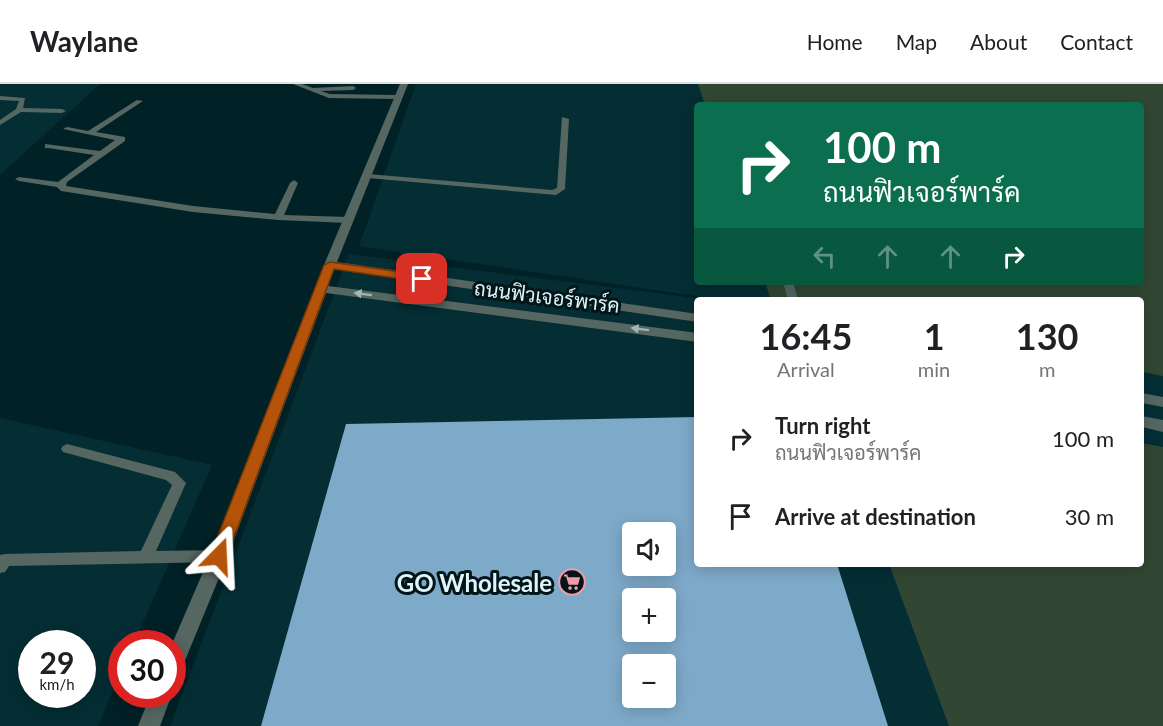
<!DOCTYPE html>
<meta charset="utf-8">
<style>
body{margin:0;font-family:Lato,Sarabun,sans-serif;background:#f2f2f2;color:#202124;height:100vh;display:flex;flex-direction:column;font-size:22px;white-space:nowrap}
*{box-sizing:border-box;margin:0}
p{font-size:20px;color:#757577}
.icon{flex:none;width:33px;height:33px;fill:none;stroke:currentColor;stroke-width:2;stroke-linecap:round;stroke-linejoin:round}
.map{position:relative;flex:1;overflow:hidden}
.drawer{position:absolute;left:694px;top:213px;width:450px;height:270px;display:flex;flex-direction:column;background:#fff;border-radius:6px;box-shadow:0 3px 15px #0003}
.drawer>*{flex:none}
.banner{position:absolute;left:694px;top:18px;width:450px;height:183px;border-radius:6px;box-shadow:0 3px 15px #0003;background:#0b6e4f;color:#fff;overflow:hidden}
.fabs{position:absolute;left:622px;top:438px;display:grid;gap:12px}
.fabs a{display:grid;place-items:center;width:54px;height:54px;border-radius:6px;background:#fff;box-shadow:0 3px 15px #0003;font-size:30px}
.speed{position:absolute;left:18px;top:546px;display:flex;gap:12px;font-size:30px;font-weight:700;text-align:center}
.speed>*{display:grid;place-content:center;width:78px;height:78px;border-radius:50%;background:#fff;box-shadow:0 3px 15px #0003;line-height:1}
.speed small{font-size:15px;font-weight:400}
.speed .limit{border:9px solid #d22;background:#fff;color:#111}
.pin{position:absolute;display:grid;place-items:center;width:51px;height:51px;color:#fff;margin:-26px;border-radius:12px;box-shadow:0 3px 9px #0006}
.me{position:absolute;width:66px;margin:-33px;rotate:21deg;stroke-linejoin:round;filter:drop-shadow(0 0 4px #0008)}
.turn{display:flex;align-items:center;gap:21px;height:126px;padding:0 30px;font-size:27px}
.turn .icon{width:78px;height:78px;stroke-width:2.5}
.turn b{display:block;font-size:42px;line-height:51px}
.lanes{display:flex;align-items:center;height:57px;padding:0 30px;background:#0003;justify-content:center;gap:30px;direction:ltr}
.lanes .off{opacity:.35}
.eta{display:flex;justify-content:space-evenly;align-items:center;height:102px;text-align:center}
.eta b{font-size:36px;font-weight:700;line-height:42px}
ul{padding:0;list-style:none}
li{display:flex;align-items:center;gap:18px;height:78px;padding:0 30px}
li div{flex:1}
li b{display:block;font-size:22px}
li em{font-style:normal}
header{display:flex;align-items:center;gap:36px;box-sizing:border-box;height:84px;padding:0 30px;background:#fff;border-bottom:2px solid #e0e0e0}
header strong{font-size:28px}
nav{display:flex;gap:33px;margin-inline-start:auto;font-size:21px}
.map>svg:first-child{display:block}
.built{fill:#042e34;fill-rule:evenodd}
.green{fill:#324733}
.building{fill:#7eaaca;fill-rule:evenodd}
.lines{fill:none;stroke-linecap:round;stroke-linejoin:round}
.service{fill:#566762;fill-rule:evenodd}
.minor{fill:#566762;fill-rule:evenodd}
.oneway{fill:#a1b5b5}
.route{fill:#b45309;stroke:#753606;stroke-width:1.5}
.labels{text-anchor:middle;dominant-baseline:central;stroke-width:6;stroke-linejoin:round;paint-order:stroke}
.street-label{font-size:20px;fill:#dff5f9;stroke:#02161a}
.near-poi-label{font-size:24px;font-weight:bold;fill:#dff5f9;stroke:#02161a;text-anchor:end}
</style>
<header>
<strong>Waylane</strong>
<nav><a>Home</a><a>Map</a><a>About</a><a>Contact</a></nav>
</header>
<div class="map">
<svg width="1163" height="642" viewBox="0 0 1163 642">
<rect width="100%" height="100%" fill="#002126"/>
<path class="built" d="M0,0H100L0,91Z
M416,0H1163V642H170L349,170L712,216H698V480H1142V216H722L359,162ZM698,21H1142V198H698ZM633,448H666V482H633ZM633,514H666V548H633ZM633,580H666V614H633Z
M0,334L212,381L134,559L122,560L121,588L98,642H0ZM32,560H82V610H32Z"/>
<path class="green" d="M698,0H1163V292L1142,288V216H771L765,198H1142V21H705Z
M1142,359L1163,363V642H949L889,480H1142Z"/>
<path class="building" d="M698,333V480H837L888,642H261L346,340ZM633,448H666V482H633ZM633,514H666V548H633ZM633,580H666V614H633Z"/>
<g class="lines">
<path class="service" d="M293,0H302L313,4L353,2L356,4L353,6L321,7L330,10L399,11L402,13L399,15L329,14Z
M0,12L25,14L23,24L62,25L66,27L62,29L21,28L0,41V36L16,25L19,17L0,16Z
M137,16L143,17L96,48L125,53V57L67,98L66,102L193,122L275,130L290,99L294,96L298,99L284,131L348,133L352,136L348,139L278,136L193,128L61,107L57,103L19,97L15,95L19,93L58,98L94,71L48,64H45V60L100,67L115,56L63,45L67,43L88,47Z
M562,33L569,35L565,105L556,111L368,94L364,92L368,90L552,106L557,104Z
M783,198H793L798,216H788Z
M67,360L175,388L186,399L156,467L219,466L224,468L226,472L224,476L219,478L9,482L5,488L0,489V471L5,470L141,467L172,401L166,396L63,368L61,365L63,362Z"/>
<path class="minor" d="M400,0H408L337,178L698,230V238L334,185L328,202L698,249V258L326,209L228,472L179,591L172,594V560L210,472L324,181Z
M1142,309L1163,313V323L1142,319Z
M1142,332L1163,336V348L1142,343Z
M151,610H172L160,642H138Z"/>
</g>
<defs><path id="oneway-solid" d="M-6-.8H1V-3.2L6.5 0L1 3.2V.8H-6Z" transform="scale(1.5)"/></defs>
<g class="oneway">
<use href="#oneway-solid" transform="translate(363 210) rotate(-173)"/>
<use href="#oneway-solid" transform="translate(640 245) rotate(-173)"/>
</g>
<path class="route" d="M330,178L422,191L427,195L422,198L334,185L227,472L224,477L219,479L213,477L210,472L324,181Z"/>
<defs>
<g id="supermarket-ring" transform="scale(1.35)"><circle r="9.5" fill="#02161a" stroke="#f39aaa" stroke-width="1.5"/><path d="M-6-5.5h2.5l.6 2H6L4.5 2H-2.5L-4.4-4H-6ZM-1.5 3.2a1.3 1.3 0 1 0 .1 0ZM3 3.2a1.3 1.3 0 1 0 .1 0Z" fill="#f39aaa"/></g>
</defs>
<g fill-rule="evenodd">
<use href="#supermarket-ring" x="572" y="498"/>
</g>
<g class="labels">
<g class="street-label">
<text transform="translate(547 212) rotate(7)">ถนนฟิวเจอร์พาร์ค</text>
</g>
<g class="near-poi-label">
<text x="552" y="498">GO Wholesale</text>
</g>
</g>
</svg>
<div class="fabs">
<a><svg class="icon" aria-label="sound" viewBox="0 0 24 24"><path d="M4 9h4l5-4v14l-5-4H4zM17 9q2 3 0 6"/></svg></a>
<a>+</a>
<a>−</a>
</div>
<div class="speed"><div>29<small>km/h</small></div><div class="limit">30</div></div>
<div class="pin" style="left:422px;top:195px;background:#d93025"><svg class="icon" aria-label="arrive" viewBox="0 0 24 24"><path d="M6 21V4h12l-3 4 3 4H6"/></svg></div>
<svg class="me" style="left:219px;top:472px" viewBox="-20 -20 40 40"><path d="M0-17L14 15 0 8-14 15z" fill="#b45309" stroke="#fff" stroke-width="4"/></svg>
<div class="banner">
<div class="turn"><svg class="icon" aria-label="right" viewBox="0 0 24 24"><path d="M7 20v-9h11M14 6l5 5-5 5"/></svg><div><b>100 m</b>ถนนฟิวเจอร์พาร์ค</div></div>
<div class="lanes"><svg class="icon off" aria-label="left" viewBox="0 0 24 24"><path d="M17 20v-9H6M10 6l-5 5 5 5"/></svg><svg class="icon off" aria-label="ahead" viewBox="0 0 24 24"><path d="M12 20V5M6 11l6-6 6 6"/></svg><svg class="icon off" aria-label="ahead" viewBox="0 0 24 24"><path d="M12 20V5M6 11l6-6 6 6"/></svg><svg class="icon" aria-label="right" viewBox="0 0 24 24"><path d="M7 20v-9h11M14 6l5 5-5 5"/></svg></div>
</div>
<section class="drawer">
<div class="eta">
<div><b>16:45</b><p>Arrival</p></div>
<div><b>1</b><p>min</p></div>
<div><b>130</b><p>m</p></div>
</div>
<ul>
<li><svg class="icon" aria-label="right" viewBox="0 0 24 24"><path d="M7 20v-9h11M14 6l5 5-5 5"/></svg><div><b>Turn right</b><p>ถนนฟิวเจอร์พาร์ค</p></div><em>100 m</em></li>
<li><svg class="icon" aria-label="arrive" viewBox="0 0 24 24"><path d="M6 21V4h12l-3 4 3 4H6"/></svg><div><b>Arrive at destination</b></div><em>30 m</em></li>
</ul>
</section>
</div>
